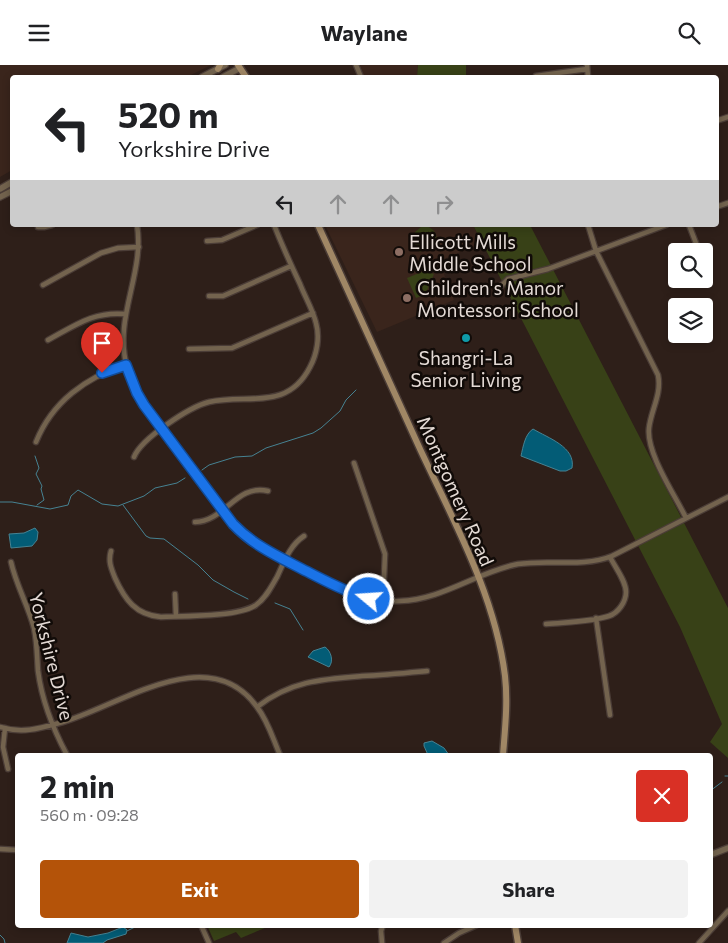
<!DOCTYPE html>
<meta charset="utf-8">
<style>
body{margin:0;font-family:Commissioner,sans-serif;background:#f2f2f2;color:#202124;height:100vh;display:flex;flex-direction:column;font-size:19px;white-space:nowrap}
*{box-sizing:border-box;margin:0}
p{font-size:16px;color:#757577}
.icon{flex:none;width:28px;height:28px;fill:none;stroke:currentColor;stroke-width:2;stroke-linecap:round;stroke-linejoin:round}
.map{position:relative;flex:1;overflow:hidden}
.sheet{position:absolute;left:15px;top:688px;width:698px;height:175px;display:flex;flex-direction:column;background:#fff;border-radius:5px;box-shadow:0 2px 8px #0003}
.sheet>*{flex:none}
.hud{position:absolute;left:10px;top:10px;width:709px;height:152px;border-radius:5px;box-shadow:0 2px 8px #0003;background:#fff;color:#202124;overflow:hidden}
.fabs{position:absolute;left:668px;top:178px;display:grid;gap:10px}
.fabs a{display:grid;place-items:center;width:45px;height:45px;border-radius:5px;background:#fff;box-shadow:0 2px 8px #0003;font-size:25px}
.pin{position:absolute;display:grid;place-items:center;width:42px;height:42px;color:#fff;margin:-51px -21px;border-radius:50% 50% 50% 0;rotate:-45deg;box-shadow:0 0 5px #0007}
.pin .icon{rotate:45deg}
.me{position:absolute;width:55px;margin:-28px;rotate:288deg;stroke-linejoin:round;filter:drop-shadow(0 0 4px #0008)}
.turn{display:flex;align-items:center;gap:18px;height:105px;padding:0 25px;font-size:22px}
.turn .icon{width:65px;height:65px;stroke-width:2.5}
.turn b{display:block;font-size:35px;line-height:42px}
.lanes{display:flex;align-items:center;height:48px;padding:0 25px;background:#0003;justify-content:center;gap:25px;direction:ltr}
.lanes .off{opacity:.35}
.round{display:grid;place-items:center;flex:none;width:52px;height:52px;border-radius:5px;background:#f2f2f2}
.head{display:flex;align-items:center;justify-content:space-between;height:85px;padding:0 25px}
h1{font-size:30px;font-weight:700;line-height:38px}
.cta{display:flex;gap:10px;margin-top:auto;padding:10px 25px}
.cta a{flex:1;height:58px;border-radius:5px;background:#b45309;color:#fff;font-size:20px;font-weight:700;line-height:58px;text-align:center}
.cta a+a{background:#f2f2f2;color:#202124}
header{display:flex;justify-content:space-between;align-items:center;height:65px;padding:0 25px;background:#fff;font-size:22px;font-weight:700}
.map>svg:first-child{display:block}
.built{fill:#3a251c}
.green{fill:#384117}
.water{fill:#035c76;stroke:#468292}
.lines{fill:none;stroke-linecap:round;stroke-linejoin:round}
.stream{stroke:#468292;stroke-width:1}
.minor-casing{stroke:#4b3d37;stroke-width:7}
.tertiary-casing{stroke:#4b3d37;stroke-width:8}
.secondary-casing{stroke:#4b3d37;stroke-width:9}
.minor{stroke:#73634e;stroke-width:4.5}
.tertiary{stroke:#73634e;stroke-width:5.5}
.secondary{stroke:#a08765;stroke-width:6}
.route-casing{stroke:#114b97;stroke-width:12}
.route{stroke:#1a73e8;stroke-width:9}
.education-dot{fill:#8d6e63;stroke:#110b08;stroke-width:2}
.culture-dot{fill:#0f9aa8;stroke:#110b08;stroke-width:2}
.labels{text-anchor:middle;dominant-baseline:central;stroke-width:5;stroke-linejoin:round;paint-order:stroke}
.poi-label{font-size:19px;fill:#e4dad5;stroke:#110b08;text-anchor:start}
.street-label{font-size:19px;fill:#e4dad5;stroke:#110b08}
</style>
<header><svg class="icon" aria-label="menu" viewBox="0 0 24 24"><path d="M4 6h16M4 12h16M4 18h16"/></svg>Waylane<svg class="icon" aria-label="search" viewBox="0 0 24 24"><circle cx="10" cy="10" r="6"/><path d="M15 15l6 6"/></svg></header>
<div class="map">
<svg width="728" height="878" viewBox="0 0 728 878">
<rect width="100%" height="100%" fill="#2e1f19"/>
<path class="built" d="M0,0H211L187,12H12V105L0,112Z
M360,0H418L417,12H364Z
M325,160H473L482,178L439,196L454,235L377,267Z"/>
<path class="green" d="M418,0H466V12H417Z
M473,160H530L728,543V693L710,677L722,659L680,562Z
M426,161C435,164 437,169 437,178L420,187L417,185L414,177L415,167L421,162Z
M424,206L434,209L425,230L416,233L407,213Z
M207,860H272L241,873L236,867L214,876Z"/>
<path class="water" d="M533,364C548,373 576,382 572,403L566,406H560L521,391C523,382 525,369 533,364Z
M35,463L38,467L37,475L32,481L11,483L9,469L24,468Z
M325,582C331,586 334,596 329,602L308,592L313,586Z
M432,676L444,683L449,690H428L424,681V678Z
M123,862L127,865L126,869L107,875L103,878H67L71,868L88,872L108,868Z"/>
<g class="lines">
<path class="stream" d="M35,391L39,403L36,409L42,421L41,424L44,435L37,440
M202,405L209,400L235,392L252,391L266,383L313,368L321,363L340,346L346,335L356,325
M0,437H12L50,444L68,440L71,431L78,425L102,439L118,441L144,431L155,423L177,418L185,413
M123,440L146,471L150,473L164,474L198,500L213,515L234,527L248,534
M275,538L290,544L303,565
M725,711H728
M710,726L722,717
M127,866L139,860
M0,870L4,874L5,878"/>
<g class="minor-casing">
<path id="minor" d="M356,0L361,12
M587,0L588,12
M536,11L587,4
M716,56L728,52
M716,142L728,138
M137,160C145,209 113,253 127,302C138,342 173,379 198,412C213,433 228,457 248,474C262,485 278,492 294,500C328,517 360,538 400,536C442,535 477,507 518,499C550,494 582,503 612,491L728,432
M588,160L596,186L658,310C662,329 651,345 649,363C646,388 675,430 686,453
M689,160L699,186
M38,162H44L52,160
M207,176L222,175L257,160
M704,200L705,204
M43,220L101,188L118,183L139,182
M497,225L508,214L548,204L666,160
M209,231H223L291,201
M48,275C74,261 94,246 125,249
M189,284L232,283L313,248
M36,377C52,337 86,312 126,300
M134,392C141,374 189,342 209,337C247,328 287,347 310,302C317,289 320,272 316,258C313,245 305,232 300,219C291,200 282,180 274,160
M354,398L385,489L383,536
M195,457C224,457 237,418 268,426
M111,486C108,496 111,503 115,513C125,535 136,550 161,552C185,551 238,552 256,540C266,533 271,522 277,512C284,497 290,480 304,471
M11,497C16,520 28,540 34,563C37,577 37,592 38,606C42,636 53,664 67,690
M175,529L176,551
M596,553L610,650
M546,559C565,557 591,557 609,551C618,548 626,537 626,527C626,516 615,502 610,492
M257,642C290,616 322,614 362,611C384,610 405,608 427,606
M0,662C23,669 41,663 63,657C121,640 209,575 257,642C268,656 273,674 280,690
M5,663L3,682L8,704
M0,784L18,785
M201,860L209,878
M382,878L381,866L383,860
M444,878L459,868L477,860
M699,878L728,846"/>
</g>
<g class="tertiary-casing">
<path id="tertiary" d="M202,12L225,0
M223,12L240,3
M0,124L12,117
M0,132L12,126
M710,790L728,783"/>
</g>
<g class="secondary-casing">
<path id="secondary" d="M238,0L246,12
M218,4L220,0
M318,160C352,235 386,309 420,384C454,457 495,530 505,611C508,637 505,664 503,690
M515,860L518,878"/>
</g>
<use href="#minor" class="minor"/>
<use href="#tertiary" class="tertiary"/>
<use href="#secondary" class="secondary"/>
</g>
<g class="lines">
<g class="route-casing">
<path id="route" d="M102,308L126,300L137,328L144,340L233,459C253,480 277,491 302,504C324,515 345,527 369,534"/>
</g>
<use href="#route" class="route"/>
</g>
<g class="education-dot">
<circle cx="399" cy="187" r="5"/>
<circle cx="407" cy="233" r="5"/>
</g>
<circle class="culture-dot" cx="466" cy="273" r="5"/>
<g class="labels">
<g class="poi-label">
<text x="409" y="176">Ellicott Mills<tspan x="409" dy="22">Middle School</tspan></text>
<text x="417" y="222">Children's Manor<tspan x="417" dy="22">Montessori School</tspan></text>
<text x="466" y="292" text-anchor="middle">Shangri-La<tspan x="466" dy="22">Senior Living</tspan></text>
</g>
<g class="street-label">
<text transform="translate(456 426) rotate(66)">Montgomery Road</text>
<text transform="translate(52 591) rotate(76)">Yorkshire Drive</text>
</g>
</g>
</svg>
<div class="fabs">
<a><svg class="icon" aria-label="search" viewBox="0 0 24 24"><circle cx="10" cy="10" r="6"/><path d="M15 15l6 6"/></svg></a>
<a><svg class="icon" aria-label="layers" viewBox="0 0 24 24"><path d="M12 4l9 5-9 5-9-5zM3 14l9 5 9-5"/></svg></a>
</div>
<div class="pin" style="left:102px;top:308px;background:#d93025"><svg class="icon" aria-label="arrive" viewBox="0 0 24 24"><path d="M6 21V4h12l-3 4 3 4H6"/></svg></div>
<svg class="me" style="left:369px;top:534px" viewBox="-20 -20 40 40"><circle r="17" fill="#1a73e8" stroke="#fff" stroke-width="3"/><path d="M0-11L8 9 0 5-8 9z" fill="#fff"/></svg>
<div class="hud">
<div class="turn"><svg class="icon" aria-label="left" viewBox="0 0 24 24"><path d="M17 20v-9H6M10 6l-5 5 5 5"/></svg><div><b>520 m</b>Yorkshire Drive</div></div>
<div class="lanes"><svg class="icon" aria-label="left" viewBox="0 0 24 24"><path d="M17 20v-9H6M10 6l-5 5 5 5"/></svg><svg class="icon off" aria-label="ahead" viewBox="0 0 24 24"><path d="M12 20V5M6 11l6-6 6 6"/></svg><svg class="icon off" aria-label="ahead" viewBox="0 0 24 24"><path d="M12 20V5M6 11l6-6 6 6"/></svg><svg class="icon off" aria-label="right" viewBox="0 0 24 24"><path d="M7 20v-9h11M14 6l5 5-5 5"/></svg></div>
</div>
<section class="sheet">
<div class="head"><div><h1>2 min</h1><p>560 m · 09:28</p></div><a class="round" style="background:#d93025;color:#fff"><svg class="icon" aria-label="close" viewBox="0 0 24 24"><path d="M6 6l12 12M18 6L6 18"/></svg></a></div>
<div class="cta"><a>Exit</a><a>Share</a></div>
</section>
</div>
